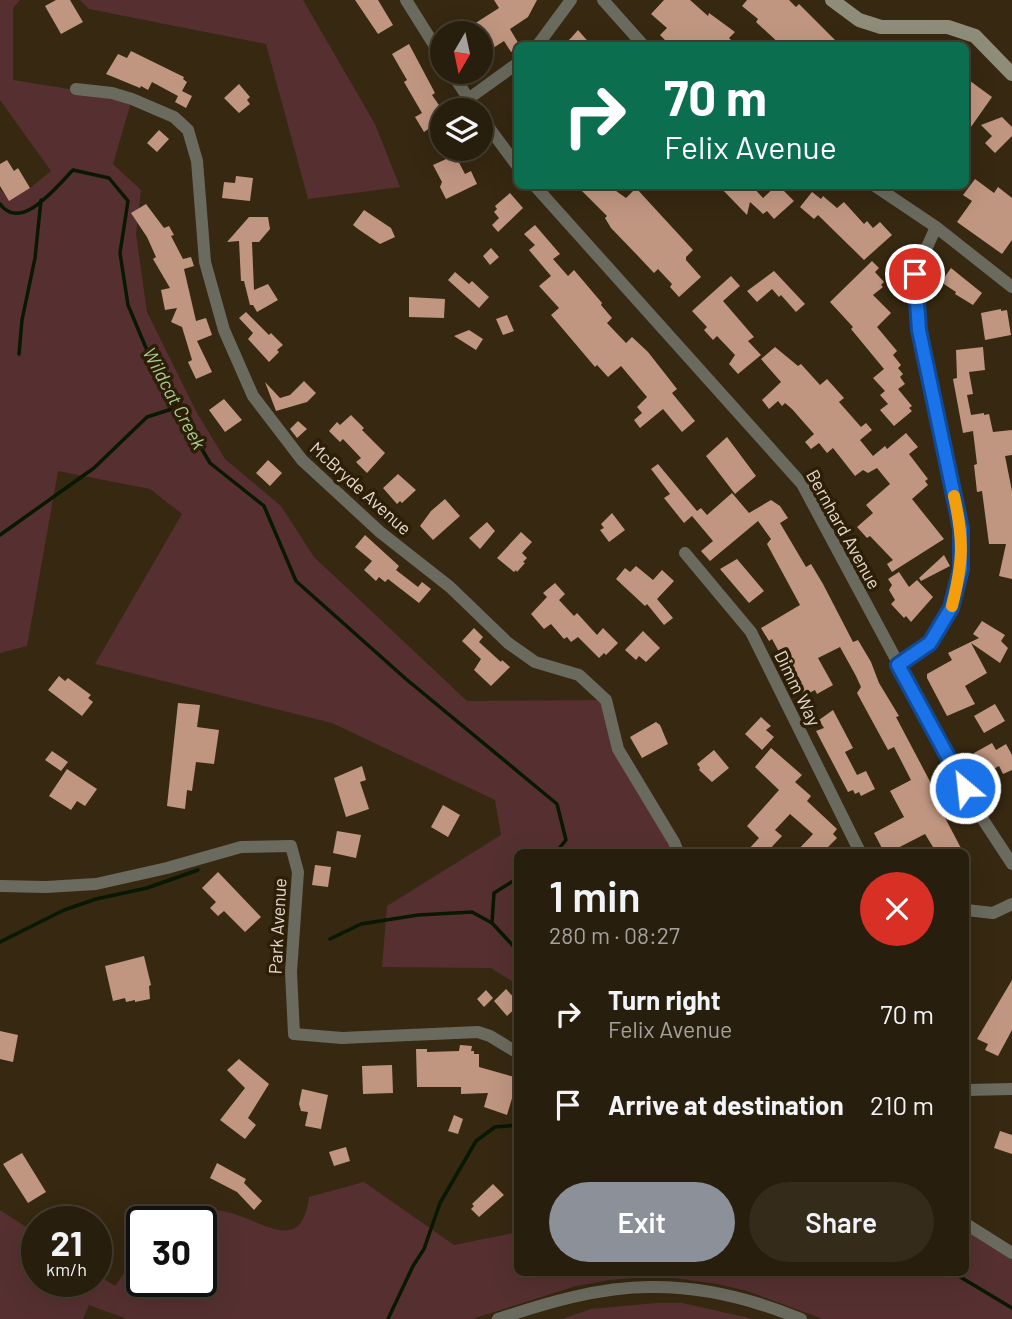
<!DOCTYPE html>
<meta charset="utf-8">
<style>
body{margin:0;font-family:Barlow,sans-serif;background:#342b1b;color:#f1f3f6;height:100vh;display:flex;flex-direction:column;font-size:26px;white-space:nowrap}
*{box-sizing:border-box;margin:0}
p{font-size:23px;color:#a5a29d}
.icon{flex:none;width:38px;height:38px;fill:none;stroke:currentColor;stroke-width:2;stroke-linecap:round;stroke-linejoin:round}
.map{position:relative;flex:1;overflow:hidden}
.sheet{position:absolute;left:514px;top:849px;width:455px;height:427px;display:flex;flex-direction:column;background:#281e0d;border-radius:10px;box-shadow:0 7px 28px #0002,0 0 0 2px #443c2e}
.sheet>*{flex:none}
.top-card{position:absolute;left:514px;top:42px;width:455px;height:147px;border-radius:10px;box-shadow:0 7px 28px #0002,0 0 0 2px #443c2e;background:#0b6e4f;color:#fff;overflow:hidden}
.needle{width:46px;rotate:189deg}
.controls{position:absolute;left:430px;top:21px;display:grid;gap:14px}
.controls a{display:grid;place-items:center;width:63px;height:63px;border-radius:50%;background:#281e0d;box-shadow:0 7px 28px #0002,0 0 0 2px #443c2e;font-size:35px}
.speed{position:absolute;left:21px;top:1206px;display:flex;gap:14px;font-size:35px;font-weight:700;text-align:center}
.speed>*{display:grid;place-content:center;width:91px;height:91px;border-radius:50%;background:#281e0d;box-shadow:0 7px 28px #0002,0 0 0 2px #443c2e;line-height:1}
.speed small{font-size:18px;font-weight:400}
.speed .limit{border:4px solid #111;border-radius:10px;background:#fff;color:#111}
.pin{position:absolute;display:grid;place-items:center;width:60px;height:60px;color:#fff;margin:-30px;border:4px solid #fff;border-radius:50%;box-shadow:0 2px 7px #0007}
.me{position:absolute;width:77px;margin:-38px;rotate:332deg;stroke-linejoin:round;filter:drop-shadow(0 0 5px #0008)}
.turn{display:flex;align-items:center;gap:24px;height:147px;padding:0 35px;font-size:32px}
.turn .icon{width:91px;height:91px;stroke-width:2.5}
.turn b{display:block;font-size:49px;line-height:60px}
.round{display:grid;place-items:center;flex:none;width:74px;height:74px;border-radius:37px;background:#342b1b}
.overview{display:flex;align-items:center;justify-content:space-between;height:119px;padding:0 35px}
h1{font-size:42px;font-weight:600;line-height:52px}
.cta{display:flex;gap:14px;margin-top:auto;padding:14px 35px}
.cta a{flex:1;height:80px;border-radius:42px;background:#8c9099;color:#fff;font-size:28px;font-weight:600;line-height:80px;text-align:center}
.cta a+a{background:#342b1b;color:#f1f3f6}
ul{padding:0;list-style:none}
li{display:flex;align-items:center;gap:21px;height:91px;padding:0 35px}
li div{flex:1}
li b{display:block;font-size:26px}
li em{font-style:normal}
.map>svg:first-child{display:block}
.green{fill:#563030}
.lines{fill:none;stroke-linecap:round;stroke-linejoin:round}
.stream{stroke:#091800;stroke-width:3.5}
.building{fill:#c09680}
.street{stroke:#6b6a5e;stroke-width:12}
.secondary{stroke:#8f8d7a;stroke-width:14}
.route-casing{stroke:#114b97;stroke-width:18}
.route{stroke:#1a73e8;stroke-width:12}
.slow{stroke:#f59e0b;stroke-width:12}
.labels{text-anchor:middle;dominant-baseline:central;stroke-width:7;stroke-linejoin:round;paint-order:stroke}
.street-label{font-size:18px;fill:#e3d9cc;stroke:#2c1e07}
.water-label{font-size:19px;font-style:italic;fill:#abcc90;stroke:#2c1e07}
</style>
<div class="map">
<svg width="1012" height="1319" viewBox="0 0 1012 1319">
<rect width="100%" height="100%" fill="#362811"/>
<path class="green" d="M0,0H20L13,8V80L132,99L113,164L141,190L136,234L147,312L197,413L225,459L281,506L314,557L467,701L606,700L618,749L678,852H518V985L491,968L382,967L387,906L501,835L495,800L332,723L95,664L182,514L150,489L58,471L27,646L0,653V189L9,200L30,188L51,171L0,100Z
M80,0H303L375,124L400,187L308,199L266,44L89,9Z
M364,1182L454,1245L518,1232V1272H966V1217L1012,1246V1319H823L747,1291L717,1284L660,1276L609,1280L576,1286L472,1319H127L89,1305L83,1319H0V1210L37,1234V1281H96V1274L115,1286L142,1249V1281H201V1222L161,1221L172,1207C192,1207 212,1208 231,1213C265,1222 302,1255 309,1197Z
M656,1303H683L753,1319H562L591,1309Z"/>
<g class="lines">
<path class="stream" d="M0,204C21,233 57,186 73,170L109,178L128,201L120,253L128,305L154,367L210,463L264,506L296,581L406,679L557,804L566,840L556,852
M19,354L22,320L35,258L41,200
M0,535L94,468L147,417L178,407
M518,878L494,893L492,923L518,951
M330,939L361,924L418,915L472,912L492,923
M0,942L64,910L96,899L147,888L198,870
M952,1272L1012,1308
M388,1319L413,1266L424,1249L440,1203L476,1141L495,1127L518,1125"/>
</g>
<path class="building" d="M56,0H70L83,22L61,34L45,6Z
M355,0H378L393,25L378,34Z
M494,0H537L528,17L510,29L520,46L511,52L504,41L487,52L481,44V33H465L476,26L474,24L499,8Z
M664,0H690L708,16L709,13L735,32L729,38L737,46H671L660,35L667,28L651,14Z
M747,0H789L796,7L799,4L841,46H782L756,22L758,19L742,6Z
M578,30L592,46H562L571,38Z
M409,44L435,93L432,95L441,108L436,112L441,120L424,132L415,117L422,113L404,82L407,80L392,54Z
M131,51L184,77L183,79L187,82L182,91L192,96L186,108L175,102L178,96L152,82L148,90L141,86L140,88L106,74L118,54L127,58Z
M966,78L992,97L966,134Z
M239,84L250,97L247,100L250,104L239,113L224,98Z
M1002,117L1012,127V136L995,153L985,143L992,136L981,125Z
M159,130L169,139L157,152L147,143Z
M455,155L465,174L471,171L477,184L446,199L440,187L442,182L433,165Z
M7,160L14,171L18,168L30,188L9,201L0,186V164Z
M236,176L253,178L250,201L222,198L224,182L235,183Z
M975,179L994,193L998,187L1012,198V240L1002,254L957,222L972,201L963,195Z
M577,186H609L626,198L636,188L693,250L686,257V260L701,277L679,297L670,287L672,284L658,269L654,273L638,256L611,228L605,218L607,216Z
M719,186H752L763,198L776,186H779L794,201L774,219L767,211L763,214L760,211L750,202L747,215Z
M812,192L821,199L823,196L837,208L844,202L864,224L867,221L873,228L880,222L892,235L864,260L818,215L814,219L800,207Z
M510,193L523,208L498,232L492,225L499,218L494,212L497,209L495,206Z
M146,204L164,228L169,226L174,235L171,236L183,259L191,257L194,266L184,269L196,321L206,318L212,335L197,341L212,372L196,379L188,362L192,360L182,327L171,322L177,308L165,310L161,290L170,288L153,259L156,257L147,237L131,213Z
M364,210L391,228L395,237L380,244L358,229L353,225Z
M249,217H268L270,229L259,242H252L254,290L268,284L278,300L257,312L253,305H250L244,281H241L239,241L227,242Z
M535,225L560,254L553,259L568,276L574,270L602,303L601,305L612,318L607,323L626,343L632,337L648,352L677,389L672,393L695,421L682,432L663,409L640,428L634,420L642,413L637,407L647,397L621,366L608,377L597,365L595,367L551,315L559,308L539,286L551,276L529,250L535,245L524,234Z
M491,248L499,257L490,265L483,256Z
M872,261L879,268L875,272L884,282L881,285L883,287L873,295L891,313L877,327L897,351L893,355L901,365L898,368L903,374L900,377L905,384L898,389L912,406L909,408L912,411L894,426L880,410L888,404L880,395L885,391L873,378L884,369L851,329L853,327L830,302Z
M951,268L982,293L973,305L955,294L956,292L941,282Z
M774,271L805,304L796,312L781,295L779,297L772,289L757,302L747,291Z
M455,272L469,284L472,281L489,297L479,308L448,280Z
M731,276L740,286L723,301L754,337L748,341L761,355L738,374L729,364L735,355L717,336L713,340L704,330L707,327L692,311Z
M409,297L445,299L444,318L409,317Z
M1001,309V311L1007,310L1011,335L985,340L981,313Z
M246,312L269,335L271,333L283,345L277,350L279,352L269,362L248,339L253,333L239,318Z
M507,315L514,331L503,335L496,319Z
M469,330L483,339L476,350L454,336Z
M775,347L798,366L801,364L820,385L827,379L844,398L839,402L861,427L866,423L872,430L860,440L873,456L885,446L887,449L906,433L918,447L909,454L928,479L925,481L928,485L912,499L944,539L892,572L887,564L893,560L870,536L867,538L857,527L873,513L866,505L890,484L877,468L868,473L863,470L855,476L833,448L827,453L819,443L811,449L805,442L814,434L792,409L785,403L782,406L778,401L769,409L762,400L781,382L761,359Z
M983,347L985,370L969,372L973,394L967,395L971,415L984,413V415L989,414L993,432L1012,430V455L1005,456L1012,491V579L999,576L1006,544H989L982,491L977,492L974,465L977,464L973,431L963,433L953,379L957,378L956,350Z
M304,381L316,393L307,402L276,411L265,382L280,398L290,395Z
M224,399L242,420L225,432L209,410Z
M351,415L364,428L362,430L385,453L367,473L356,462L361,458L343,439L340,442L329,431L337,422L340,425Z
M298,421L307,429L297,438L290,429Z
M727,437L756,476L735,494L706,456Z
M268,460L282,473L270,486L256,473Z
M658,464L697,511L701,508L707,515L732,493L749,513L771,500L780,506L788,518L780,523L806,567L811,564L823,584L853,642L858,640L871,662L879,683L899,716L896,717L944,808L941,810L963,852H936L925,834L890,852H884L874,833L904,817L890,791L911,780L894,747L888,750L876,728L857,693L861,687L856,676L840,647L818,658L833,685L817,694L815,690L803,696L772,639L769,641L761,628L800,605L767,544L771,539L758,521L710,561L701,551L713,541L692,516L684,523L664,498L670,494L651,469Z
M398,474L416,490L402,503L400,501L397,504L383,488Z
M445,499L460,516L433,540L420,526L431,511Z
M612,513L625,530L609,542L600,530L604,528L601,524Z
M487,522L495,531L480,549L469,538Z
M521,532L532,542L522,553L527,558L523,562L525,563L517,572L516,570L514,572L497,558Z
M365,535L399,566L396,570L418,587L422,582L431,589L419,603L388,579L385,582L379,577L376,581L364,570L372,561L355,547Z
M944,555L950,566L921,581L919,578Z
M737,559L764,591L749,603L720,569Z
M636,566L653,580L662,570L674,581L657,599L673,618L664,625L647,604L645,606L616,579L625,568L630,572Z
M899,572L909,587L917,580L933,597L911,622L906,616L904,618L891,604L895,600L889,590L892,585L888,579Z
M555,583L565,594L559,600L574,616L577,613L597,635L603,628L618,643L606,655L604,653L599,658L578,637L571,642L567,637L564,639L551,624L544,629L531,614L547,597L543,593Z
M982,621L1005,635L1001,641L1008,648L1000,663L971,643L987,673L965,686L975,704L947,716L927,678V674L952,660L948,653L979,638L973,634Z
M474,628L483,637L479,642L501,662L502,660L510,667L491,686L474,670L481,659L462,641Z
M643,631L660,648L646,662L639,656L636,660L625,650Z
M59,676L65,681L68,678L91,695L88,698L93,702L82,716L48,690Z
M178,703L200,705L197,727L219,730L214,764L196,762L192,791L187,790L185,809L167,806Z
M995,704L1005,721L984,733L974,716Z
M833,710L853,748L845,752L857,775L866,771L875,789L861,796L859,792L855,794L853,790L848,792L816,731L824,728L819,720Z
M761,717L771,726L766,730L774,737L762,750L745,734Z
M656,722L660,725L668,744L642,758L630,737Z
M992,743L996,750L1006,744L1012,755V770L1003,774L999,766L985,774L974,753Z
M771,748L802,775L795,782L811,796L807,801L837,829L833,834L837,838L823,852H796L813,834L790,814L775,830L782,836L767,852H746L759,838L747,826L779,790L755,767Z
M714,750L729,768L712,782L699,770L700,768L697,764Z
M52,751L68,762L61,771L45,760Z
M362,766L366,780L360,782L369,809L346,817L334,778Z
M67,769L97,789L85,806L77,801L71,810L49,796Z
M443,805L460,815L448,837L431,827Z
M337,831L361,835L356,858L333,853Z
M315,865L331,867L328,887L312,885Z
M218,872L261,917L245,932L224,911L218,916L210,908L216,902L202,888Z
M144,956L151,985L149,986L150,999L135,1002V1000L126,1002L125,998L113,1001L105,966Z
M1012,980V1030L998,1056L985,1050L988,1044L977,1039Z
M506,989L518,1002V1006L507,1016L494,1001Z
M486,990L493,998L484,1007L477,999Z
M0,1031L18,1035L13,1062L0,1059Z
M460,1045L472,1046L471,1051H474V1054H479V1067L518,1078L507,1115L484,1107L488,1093L461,1094V1087H417L416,1049H427V1052L459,1051Z
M239,1059L269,1084L248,1118L256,1125L245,1139L220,1120L245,1088L227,1070Z
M392,1065L393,1093L363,1094L362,1066Z
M302,1089L328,1095L321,1129L305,1126L308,1112L301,1111L299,1104Z
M454,1115L463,1119L458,1134L448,1131Z
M1000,1131L1012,1135V1154L994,1148Z
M346,1147L350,1161L334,1166L329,1152Z
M22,1153L46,1192L28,1203L3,1164Z
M217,1163L246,1179L244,1183L262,1201L254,1210L237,1192L210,1178Z
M493,1184L504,1195L479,1217L471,1209L474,1206L472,1204Z"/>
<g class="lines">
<path class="street" d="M406,0L443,59
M603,0L644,46
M537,46L571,0
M451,72L476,110
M76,89L112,93L132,99L174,117L188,130L197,161L205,262L224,330L253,396L302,460L380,532L450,587L508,643L535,662L579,675L606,700L618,749L674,842L678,852
M468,99L518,63
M481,117L518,167
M535,186L802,484L978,812L1012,864
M875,186L936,227L1012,287
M685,553L751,632L860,852
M898,665L930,643L951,608L961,569V529L919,330L915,274L936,227
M0,886L46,887L96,884L167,868L241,847L291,846L298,872L291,972L294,1034L342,1038L478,1032L490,1036L518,1053
M966,910L993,913L1012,904
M966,1090L1012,1089
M966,1224L1012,1253
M498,1319C546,1303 599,1287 650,1287C701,1286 755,1300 801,1319"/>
<path class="secondary" d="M832,0L859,20L881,27H948L975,36L1012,74"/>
</g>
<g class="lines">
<g class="route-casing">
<path id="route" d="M915,274L919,330L961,529V569L951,608L930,643L898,665L965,788"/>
</g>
<use href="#route" class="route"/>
<path class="slow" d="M952,606C963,562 964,541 954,496"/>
</g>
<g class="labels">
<g class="street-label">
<text transform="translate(361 488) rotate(42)">McBryde Avenue</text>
<text transform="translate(844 529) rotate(61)">Bernhard Avenue</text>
<text transform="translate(798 688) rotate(64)">Dimm Way</text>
<text transform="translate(277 926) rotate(-87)">Park Avenue</text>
</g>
<g class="water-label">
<text transform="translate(175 398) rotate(62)">Wildcat Creek</text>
</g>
</g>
</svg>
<div class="controls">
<a><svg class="needle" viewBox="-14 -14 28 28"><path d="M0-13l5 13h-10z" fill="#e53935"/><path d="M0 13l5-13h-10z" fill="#a5a29d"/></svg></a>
<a><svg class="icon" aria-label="layers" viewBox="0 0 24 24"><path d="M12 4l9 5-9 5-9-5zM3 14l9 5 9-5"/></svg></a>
</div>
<div class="speed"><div>21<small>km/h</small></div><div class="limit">30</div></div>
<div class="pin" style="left:915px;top:274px;background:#d93025"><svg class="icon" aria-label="arrive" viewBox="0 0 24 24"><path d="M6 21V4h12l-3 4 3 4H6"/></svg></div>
<svg class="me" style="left:965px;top:788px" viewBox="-20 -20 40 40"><circle r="17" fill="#1a73e8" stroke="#fff" stroke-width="3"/><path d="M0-11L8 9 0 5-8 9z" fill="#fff"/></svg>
<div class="top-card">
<div class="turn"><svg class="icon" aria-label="right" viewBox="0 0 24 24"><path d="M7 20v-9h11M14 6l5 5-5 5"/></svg><div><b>70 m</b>Felix Avenue</div></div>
</div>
<section class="sheet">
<div class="overview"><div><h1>1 min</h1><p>280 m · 08:27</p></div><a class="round" style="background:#d93025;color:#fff"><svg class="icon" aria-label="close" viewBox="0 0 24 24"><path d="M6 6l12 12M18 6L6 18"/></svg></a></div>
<ul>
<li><svg class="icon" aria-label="right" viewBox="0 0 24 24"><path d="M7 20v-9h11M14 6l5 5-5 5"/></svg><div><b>Turn right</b><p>Felix Avenue</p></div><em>70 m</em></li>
<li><svg class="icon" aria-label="arrive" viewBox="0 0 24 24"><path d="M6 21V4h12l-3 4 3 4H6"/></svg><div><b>Arrive at destination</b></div><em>210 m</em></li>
</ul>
<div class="cta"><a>Exit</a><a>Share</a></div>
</section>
</div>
